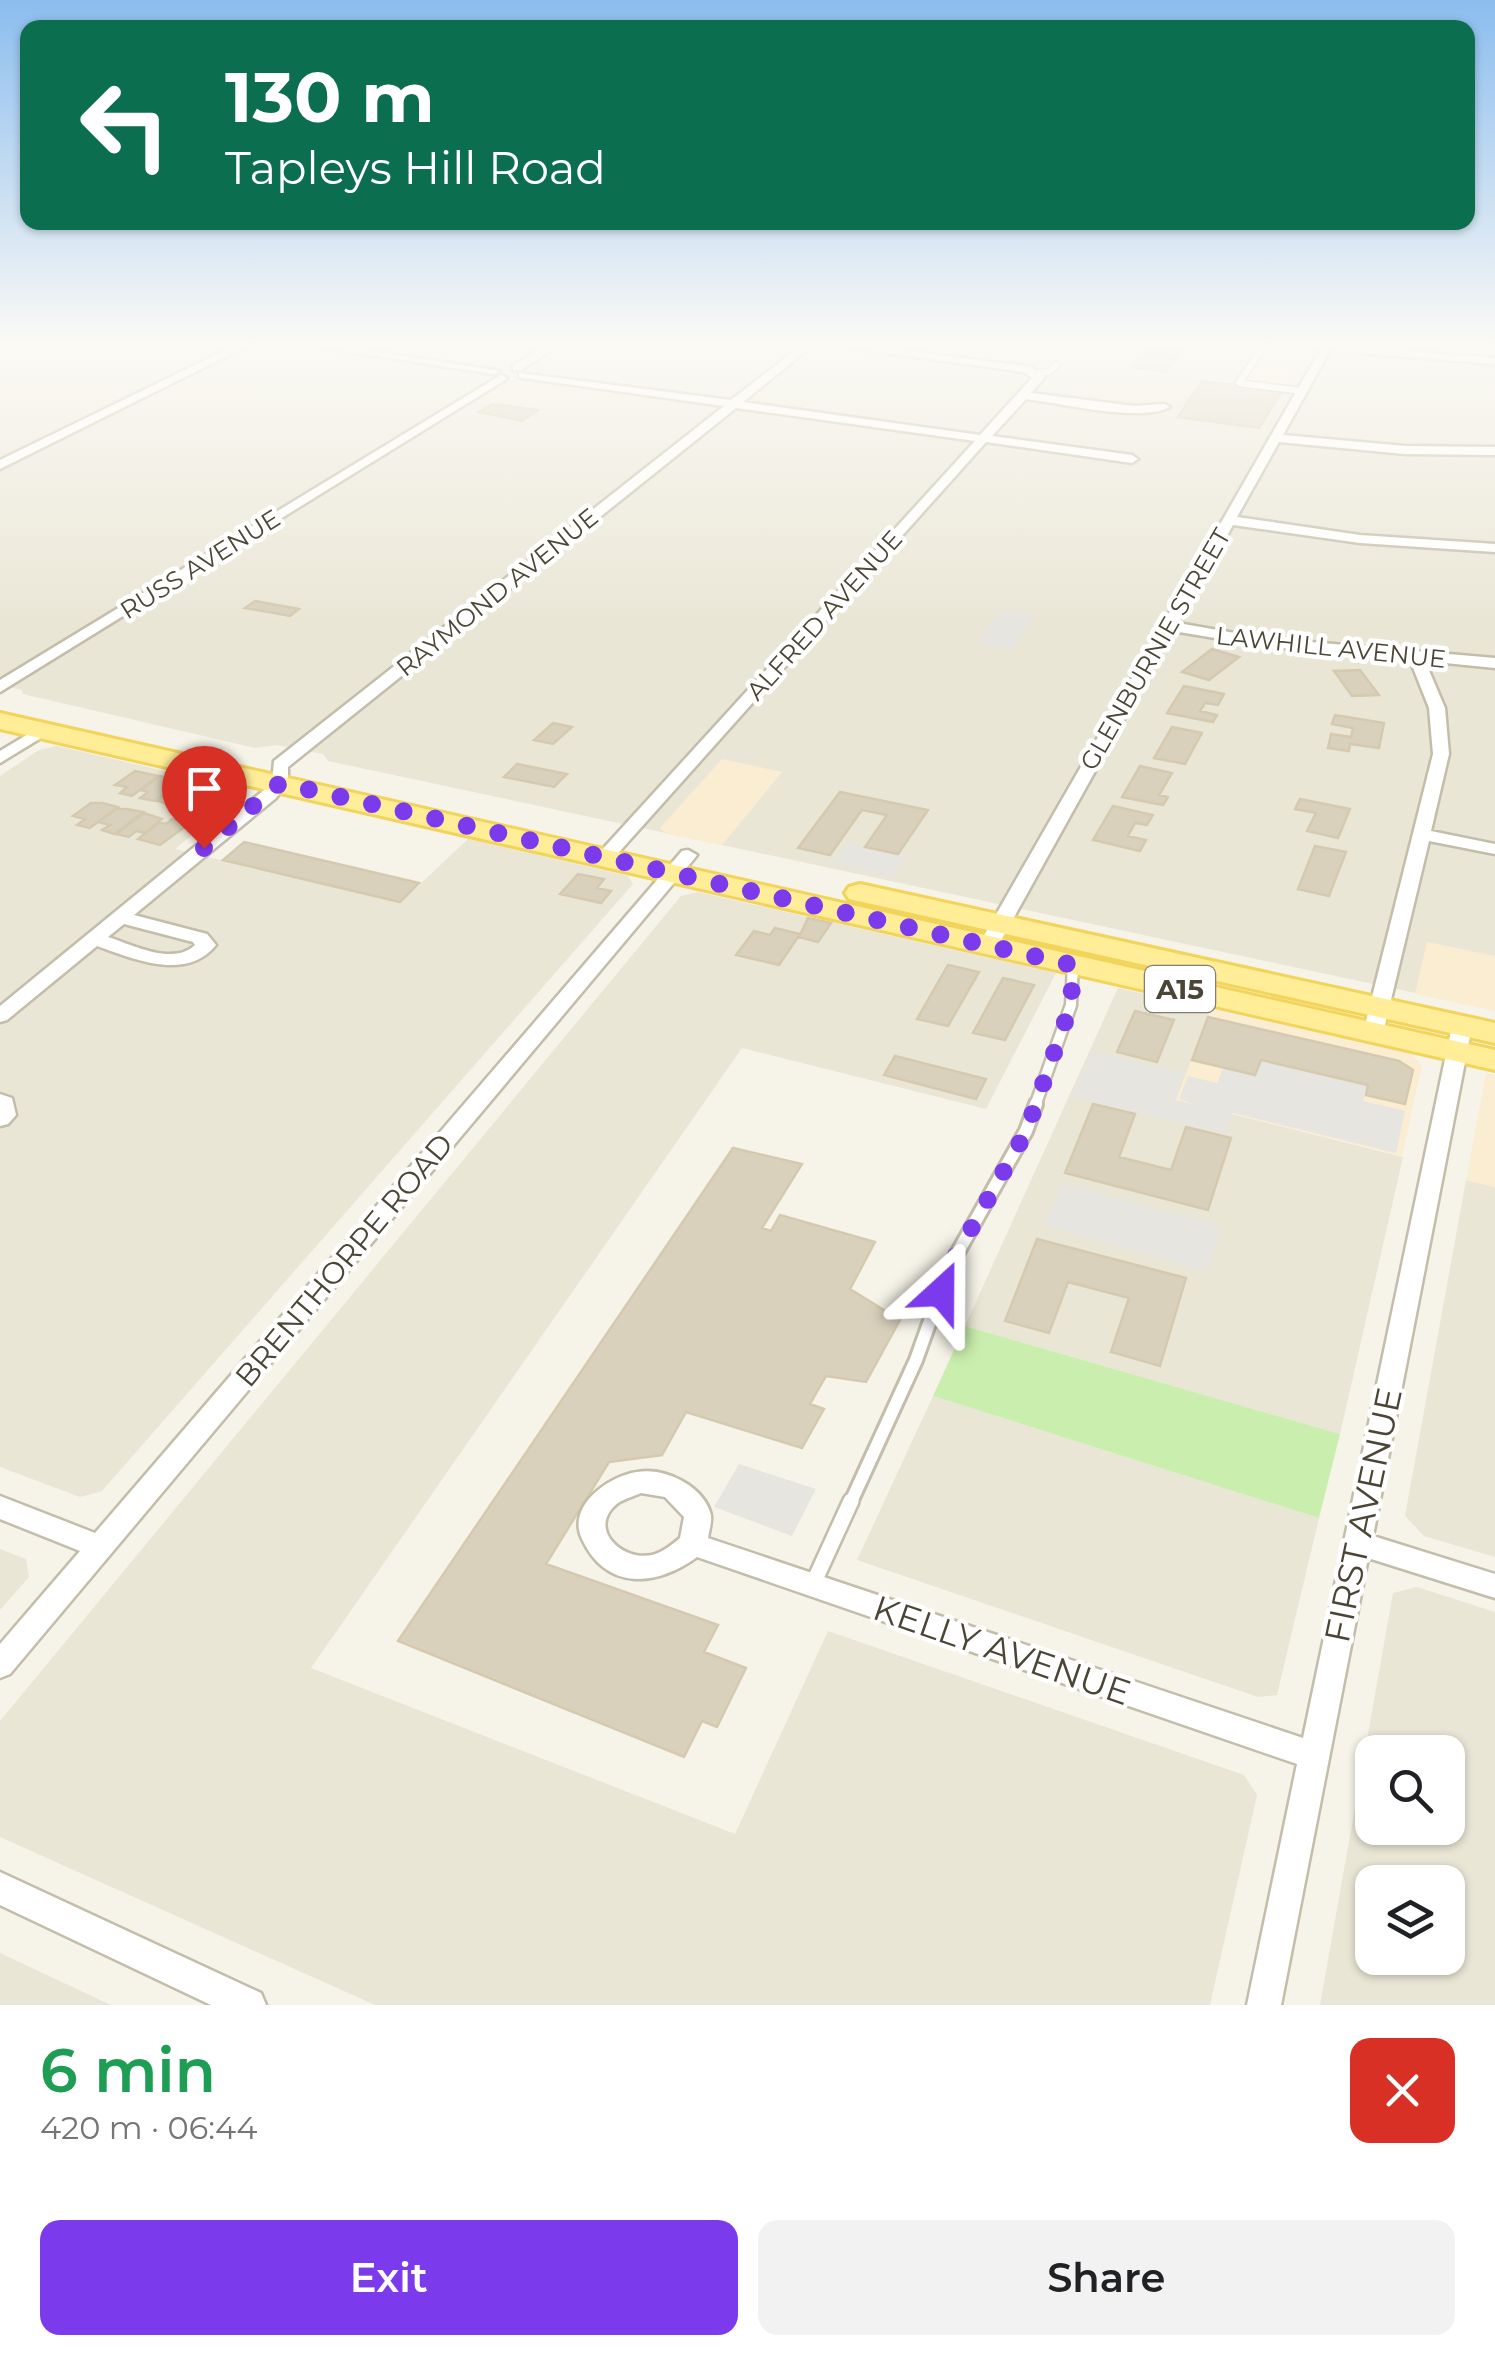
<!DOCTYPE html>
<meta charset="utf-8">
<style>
body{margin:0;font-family:Montserrat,sans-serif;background:#f2f2f2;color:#202124;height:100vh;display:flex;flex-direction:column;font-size:38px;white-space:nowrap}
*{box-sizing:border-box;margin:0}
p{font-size:32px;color:#757577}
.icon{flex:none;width:55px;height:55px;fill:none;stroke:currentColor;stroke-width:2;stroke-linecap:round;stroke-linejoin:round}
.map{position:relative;height:2005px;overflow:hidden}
.details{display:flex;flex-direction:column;background:#fff;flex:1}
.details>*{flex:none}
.banner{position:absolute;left:20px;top:20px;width:1455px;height:210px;border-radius:20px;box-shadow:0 2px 8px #0004;background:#0b6e4f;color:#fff;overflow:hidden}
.tools{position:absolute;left:1355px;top:1735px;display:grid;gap:20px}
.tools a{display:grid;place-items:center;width:110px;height:110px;border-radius:20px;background:#fff;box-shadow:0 2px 8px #0004;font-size:50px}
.pin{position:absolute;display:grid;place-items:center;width:85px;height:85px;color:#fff;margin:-102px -42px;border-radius:50% 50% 50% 0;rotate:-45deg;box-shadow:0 0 10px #0007}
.pin .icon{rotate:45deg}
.me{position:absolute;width:110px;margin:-55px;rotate:24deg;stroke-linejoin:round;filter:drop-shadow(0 0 8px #0008)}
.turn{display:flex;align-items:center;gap:35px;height:210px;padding:0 40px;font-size:45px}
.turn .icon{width:130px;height:130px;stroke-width:2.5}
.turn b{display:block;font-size:70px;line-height:85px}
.round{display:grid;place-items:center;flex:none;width:105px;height:105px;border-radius:20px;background:#f2f2f2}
.overview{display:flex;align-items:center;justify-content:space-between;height:170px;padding:0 40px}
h1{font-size:60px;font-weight:600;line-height:75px;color:#1e9e55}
.cta{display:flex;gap:20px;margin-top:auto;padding:20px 40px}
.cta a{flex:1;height:115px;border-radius:20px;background:#7c3aed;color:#fff;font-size:40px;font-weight:600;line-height:115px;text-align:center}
.cta a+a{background:#f2f2f2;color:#202124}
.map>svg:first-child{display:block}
.residential{fill:#eae6d6;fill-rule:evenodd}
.commercial{fill:#faedd2}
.education{fill:#f1ebd1}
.green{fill:#caeead}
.parking{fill:#e7e5e0}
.building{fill:#d9d1bc;stroke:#d5caaf;stroke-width:2.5}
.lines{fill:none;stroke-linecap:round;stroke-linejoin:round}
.service-far3-casing{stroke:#c3bdaa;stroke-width:9}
.service-far2-casing{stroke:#c3bdaa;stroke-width:15}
.service-far1-casing{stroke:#c3bdaa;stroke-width:18}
.service-casing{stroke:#c3bdaa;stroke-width:20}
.minor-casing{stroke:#c3bdaa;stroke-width:5}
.primary-casing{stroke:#f2d45b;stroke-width:6}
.service-far3{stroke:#fff;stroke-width:6}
.service-far2{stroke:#fff;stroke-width:10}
.service-far1{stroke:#fff;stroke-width:12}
.service{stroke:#fff;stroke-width:15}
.minor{fill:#fff;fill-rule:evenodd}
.primary{fill:#ffed98;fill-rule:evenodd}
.route{stroke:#7c3aed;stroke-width:18;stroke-dasharray:0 32.4}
.labels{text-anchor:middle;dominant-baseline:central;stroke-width:9;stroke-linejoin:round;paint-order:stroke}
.far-street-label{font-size:25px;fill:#4b4536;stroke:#fff}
.shield{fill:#fff;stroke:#817d72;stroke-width:2.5}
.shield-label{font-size:28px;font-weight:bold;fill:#4b4536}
.street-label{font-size:30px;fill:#4b4536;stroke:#fff}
.near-street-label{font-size:35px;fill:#4b4536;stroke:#fff}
</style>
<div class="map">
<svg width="1495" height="2005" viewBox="0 0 1495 2005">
<rect width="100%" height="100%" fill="#f6f3e8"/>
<path class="residential" d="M0,345H1495V1010L328,761L323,754L277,745L255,748L23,694L22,690L0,685Z
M57,746L238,788L241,794L175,849L400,903L468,839L628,876L633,884L102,1491L80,1497L0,1467V776L39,750Z
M698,892L1056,973L986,1109L742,1048L311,1668L735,1834L828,1631L1244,1775L1257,1795L1210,2005H375L0,1837V1721L681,896Z
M1118,988L1211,1009L1177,1100L1403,1157L1340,1434L965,1326Z
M1466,1180L1495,1187V1557L1424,1536L1405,1516Z
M933,1396L1319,1518L1277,1695L1258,1697L857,1560Z
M0,1549L26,1559L29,1577L0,1610Z
M1417,1587L1495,1612V2005H1320L1393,1593ZM1372,1752H1448V1828H1372ZM1372,1882H1448V1958H1372Z
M0,1953L111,2005H0Z"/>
<path class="commercial" d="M722,759L782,772L722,845L667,834L660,828Z
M1427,942L1495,956V1011L1415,994Z
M1211,1009L1411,1054L1422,1065L1402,1156L1176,1100Z
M1486,1073L1495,1075V1187L1466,1180Z"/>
<path class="education" d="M1136,345H1300L1305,352L1282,391L1116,370Z"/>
<path class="green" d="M965,1326L1340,1434L1319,1518L933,1396Z"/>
<path class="parking" d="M1193,345H1268L1244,384L1171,374Z
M1001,610L1036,615L1012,650L977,644Z
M848,843L865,847L907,856L893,877L833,864Z
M1091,1051L1185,1073L1175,1100L1196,1105L1179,1099L1188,1076L1217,1083L1223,1068L1256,1076L1261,1061L1367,1085L1363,1101L1405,1111L1396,1153L1233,1113L1225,1134L1071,1096Z
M1062,1184L1221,1226L1207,1271L1043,1224Z
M739,1464L816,1489L792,1536L714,1507Z"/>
<path class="building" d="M1148,345H1185L1166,372L1131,367Z
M1202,381L1282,391L1259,428L1178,417Z
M492,404L538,410L522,421L479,412Z
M255,601L299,609L290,616L245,608Z
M1212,649L1239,657L1209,680L1182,672Z
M1360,670L1379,695L1352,696L1334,671Z
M1184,686L1224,694L1218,705L1205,703L1200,711L1217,715L1213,722L1167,713Z
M1335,715L1384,723L1379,748L1350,744L1349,751L1328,748L1331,734L1351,737L1353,728L1332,724Z
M553,723L572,727L553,744L534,740Z
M1172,727L1202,733L1185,764L1154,758Z
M517,764L567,774L554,787L504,777Z
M1140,766L1172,773L1159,795L1168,797L1163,805L1122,797Z
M135,771L158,776L132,796L120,793L127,787L115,785Z
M160,776L181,782L155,801L140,798L148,792L141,790Z
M182,782L206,786L187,800L181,799L173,805L157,801Z
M207,786L229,791L225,795H228L204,812L186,808L193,803L187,801Z
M840,792L928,810L898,854L865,847L887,815L862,810L830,855L798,848Z
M1300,799L1350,809L1338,838L1307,831L1316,813L1295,809Z
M91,803H102L118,807L90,828L77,825L85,819L73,816Z
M1113,806L1153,815L1147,825L1135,823L1128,836L1146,840L1140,851L1093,840Z
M116,809H127L143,812L115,834L102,830L110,825L98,822Z
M144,813L162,819L145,833L136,831L129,837L116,834Z
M172,819L190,823L160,845L138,839L160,822L166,824Z
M244,842L419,883L400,902L223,860Z
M1315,846L1346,852L1329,896L1298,889Z
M578,874L604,879L597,888L611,891L601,903L560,894Z
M808,918L831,923L818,942L799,937Z
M775,928L800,934L779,965L736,955L754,931L770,935Z
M948,965L979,972L948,1026L917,1019Z
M1003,978L1034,985L1005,1040L973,1033Z
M1135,1011L1174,1020L1157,1062L1117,1052Z
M1208,1017L1399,1061L1413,1070L1405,1104L1366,1095L1368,1085L1261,1060L1255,1075L1192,1060Z
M895,1056L986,1079L976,1099L884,1075Z
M1093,1104L1135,1114L1119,1157L1171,1170L1186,1127L1231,1138L1208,1210L1065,1173Z
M733,1148L802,1164L762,1228L771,1231L780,1215L875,1242L850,1289L900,1320L866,1382L826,1376L810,1404L824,1409L802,1448L686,1412L662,1455L609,1462L546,1564L718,1625L704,1652L746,1668L717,1727L702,1721L684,1757L398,1641Z
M1037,1239L1186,1278L1160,1366L1111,1352L1129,1298L1068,1282L1049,1333L1005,1321Z"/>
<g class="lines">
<g class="service-far3-casing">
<path id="service-far3" d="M1264,345L1239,383L1302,391
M1037,373L1049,372L1056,365"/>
</g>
<g class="service-far2-casing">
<path id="service-far2" d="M1035,1106L1071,1005L1073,965"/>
</g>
<g class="service-far1-casing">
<path id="service-far1" d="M850,1504L916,1360L949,1268L1026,1131L1036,1104"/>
</g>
<g class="service-casing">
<path id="service" d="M813,1584L851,1501"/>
</g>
<g class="minor-casing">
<path id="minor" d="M236,345H249L0,469V460Z
M305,345H332L500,371L494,374Z
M547,345H559L521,370H513V366Z
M802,345H813L743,402L980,435L1032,378L1024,372L830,345H859L1031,367L1045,377L1031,393L1134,406L1164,404L1170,407C1140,423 1061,403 1026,399L992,436L1132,455L1138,459L1132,463L986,442L612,860H600L597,856L600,852L975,441L736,408L288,767V783L276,798L134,915L207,934L216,945C186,982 134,959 97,946L7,1020L0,1022V1006L264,790L272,782L274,761L724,406L523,378L519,377V373L731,400ZM124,924L193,942L195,945C173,966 133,945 108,937Z
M1341,346L1495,358V364L1337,351V347Z
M1324,349L1329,352L1283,435L1405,446L1495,447V455L1405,454L1279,442L1237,517L1360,535L1495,544V552L1360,543L1233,525L1178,623L1263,638L1495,658V668L1425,661L1445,708L1449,754L1431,831L1495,844V854L1429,841L1383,1033L1373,1039L1366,1037L1363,1033L1433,754L1429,708L1410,660L1263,646L1173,631L998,946L995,950H981L978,946L1319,352Z
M501,375L507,378L505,380L0,692V680Z
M43,725L49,727V733L0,763V751Z
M688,850L697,855L694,859L10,1674L0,1678V1644L80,1551L0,1519V1496L95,1533L682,851Z
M1462,1020L1472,1026L1373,1536L1495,1574V1598L1368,1558L1281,2005H1247L1297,1764L697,1557C656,1587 606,1591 582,1539C566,1506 609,1476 637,1472C665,1467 704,1486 711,1515C712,1522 709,1531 708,1538L1303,1738L1452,1026ZM641,1493L665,1497L684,1517L680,1538C674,1543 667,1549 660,1552C629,1568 583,1530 618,1503C624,1499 634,1496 641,1493Z
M0,1094L12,1098L16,1115L8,1124L0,1126Z
M0,1872L261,1993L266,2005H211L0,1905Z"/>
</g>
<g class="primary-casing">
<path id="primary" d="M0,713L1495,1050V1070L0,729Z
M860,884L1495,1023V1043L849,899L845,893L849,887Z"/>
</g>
<use href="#service-far3" class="service-far3"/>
<use href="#service-far2" class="service-far2"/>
<use href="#service-far1" class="service-far1"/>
<use href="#service" class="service"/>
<use href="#minor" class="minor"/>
<use href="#primary" class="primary"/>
</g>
<linearGradient id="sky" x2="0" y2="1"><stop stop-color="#8bbdef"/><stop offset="0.55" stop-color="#fbfaf5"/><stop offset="1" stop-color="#fbfaf5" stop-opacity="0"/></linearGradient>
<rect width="1495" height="626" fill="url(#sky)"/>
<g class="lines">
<path class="route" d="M204,848L280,783L1073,965L1071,1005L1026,1132L949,1268L941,1292"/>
</g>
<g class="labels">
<g class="far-street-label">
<text transform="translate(200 564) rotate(-32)">RUSS AVENUE</text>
<text transform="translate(497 592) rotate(-39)">RAYMOND AVENUE</text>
<text transform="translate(824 615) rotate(-48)">ALFRED AVENUE</text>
<text transform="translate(1331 647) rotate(6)">LAWHILL AVENUE</text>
<text transform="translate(1155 649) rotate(-60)">GLENBURNIE STREET</text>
</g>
<rect class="shield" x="1145" y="966" width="70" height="46" rx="8"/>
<g class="shield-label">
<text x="1180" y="989">A15</text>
</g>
<g class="street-label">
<text transform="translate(344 1260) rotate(-50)">BRENTHORPE ROAD</text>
</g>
<g class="near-street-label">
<text transform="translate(1363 1515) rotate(-78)">FIRST AVENUE</text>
<text transform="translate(1002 1650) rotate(19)">KELLY AVENUE</text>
</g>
</g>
</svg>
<div class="tools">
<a><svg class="icon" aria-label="search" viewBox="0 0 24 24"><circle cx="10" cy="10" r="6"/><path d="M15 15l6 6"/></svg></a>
<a><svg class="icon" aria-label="layers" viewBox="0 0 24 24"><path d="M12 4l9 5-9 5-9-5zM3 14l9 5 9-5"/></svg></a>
</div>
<div class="pin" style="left:204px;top:848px;background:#d93025"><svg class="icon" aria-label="arrive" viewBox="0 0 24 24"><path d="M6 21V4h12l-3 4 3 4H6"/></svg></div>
<svg class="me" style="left:941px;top:1292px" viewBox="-20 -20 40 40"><path d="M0-17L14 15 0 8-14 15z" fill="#7c3aed" stroke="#fff" stroke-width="4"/></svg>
<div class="banner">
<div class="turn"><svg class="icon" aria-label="left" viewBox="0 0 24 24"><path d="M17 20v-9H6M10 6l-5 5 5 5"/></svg><div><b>130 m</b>Tapleys Hill Road</div></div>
</div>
</div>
<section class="details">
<div class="overview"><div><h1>6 min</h1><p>420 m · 06:44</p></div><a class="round" style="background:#d93025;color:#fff"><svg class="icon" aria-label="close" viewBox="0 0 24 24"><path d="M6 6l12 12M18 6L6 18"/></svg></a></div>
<div class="cta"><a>Exit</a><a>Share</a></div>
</section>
